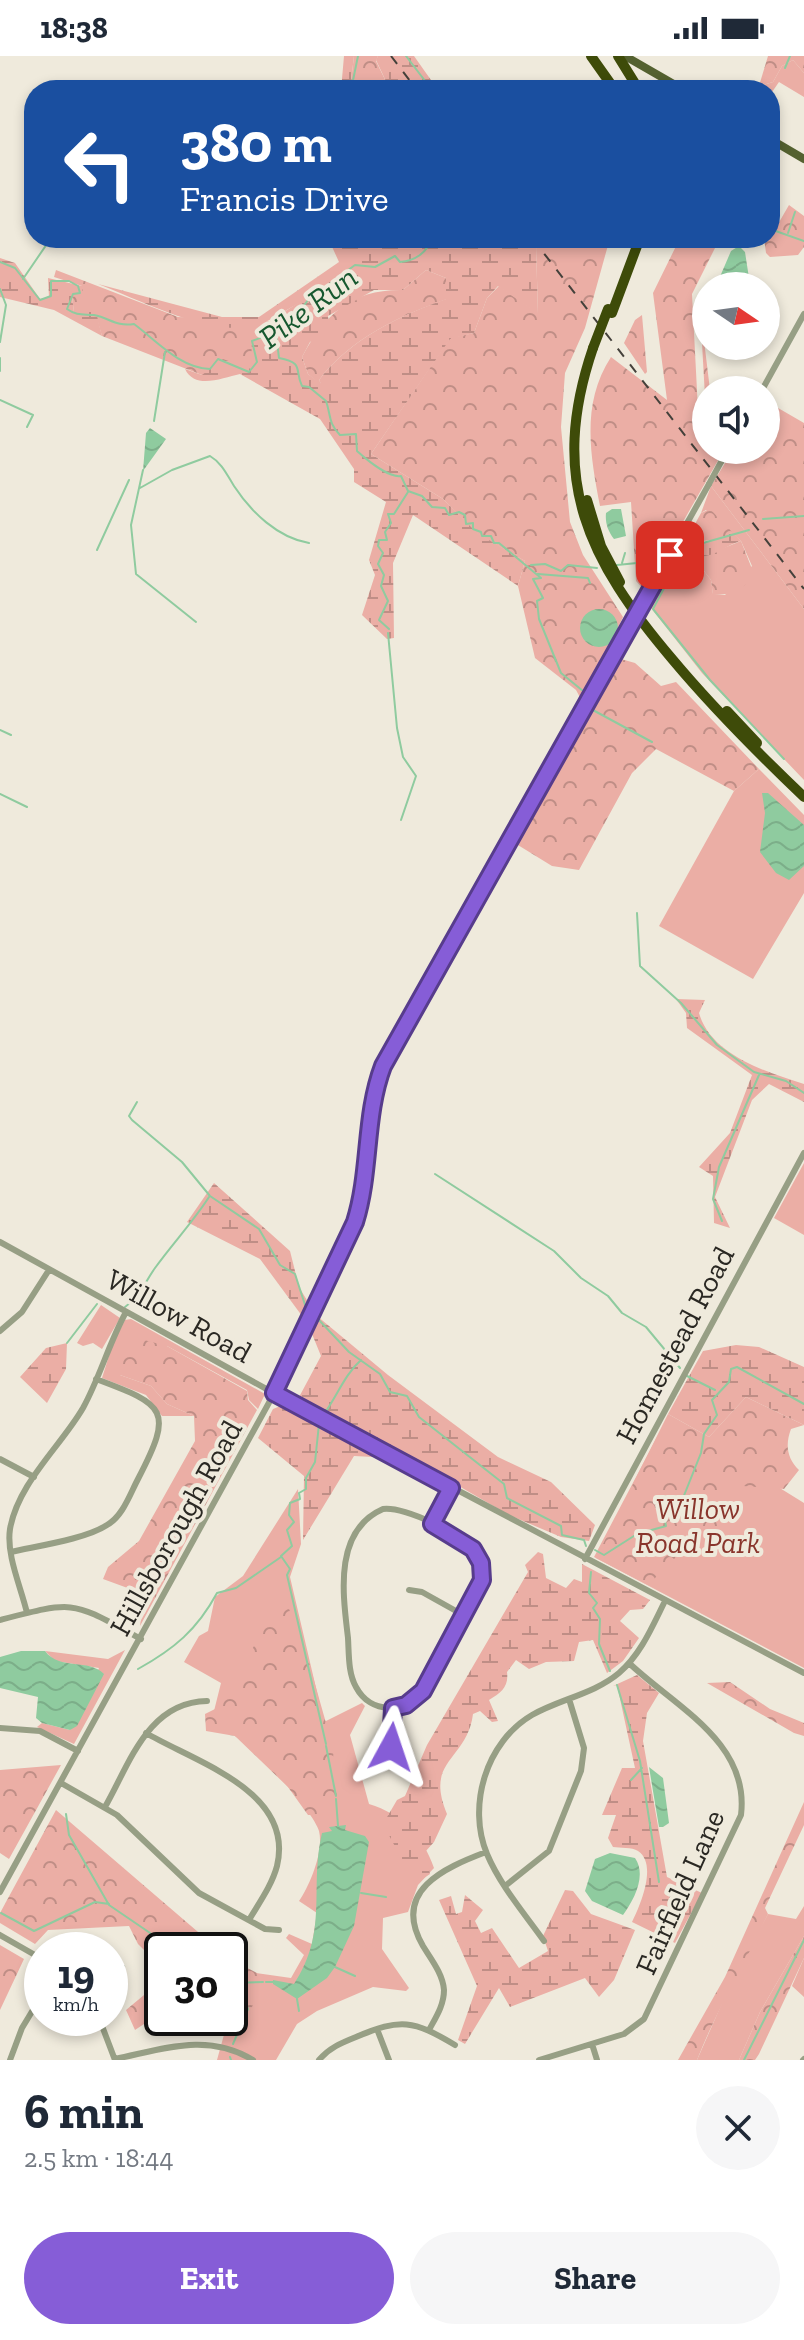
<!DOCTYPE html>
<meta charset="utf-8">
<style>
body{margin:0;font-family:"Zilla Slab",serif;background:#f6f6f7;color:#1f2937;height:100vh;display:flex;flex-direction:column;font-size:30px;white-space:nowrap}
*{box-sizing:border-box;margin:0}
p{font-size:26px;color:#747a83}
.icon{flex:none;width:44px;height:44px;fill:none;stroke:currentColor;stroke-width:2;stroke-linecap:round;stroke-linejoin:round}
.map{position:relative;height:2004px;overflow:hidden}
.panel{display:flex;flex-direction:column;background:#fff;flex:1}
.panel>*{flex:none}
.guide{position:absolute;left:24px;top:24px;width:756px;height:168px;border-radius:32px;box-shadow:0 4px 12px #0003;background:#1a4fa0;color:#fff;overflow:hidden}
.needle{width:52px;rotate:103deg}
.tools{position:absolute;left:692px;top:216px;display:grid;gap:16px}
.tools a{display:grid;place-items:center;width:88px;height:88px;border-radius:50%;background:#fff;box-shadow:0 4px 12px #0003;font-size:40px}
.speed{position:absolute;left:24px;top:1876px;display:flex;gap:16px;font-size:40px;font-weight:700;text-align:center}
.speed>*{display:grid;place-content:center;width:104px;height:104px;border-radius:50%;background:#fff;box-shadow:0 4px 12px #0003;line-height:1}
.speed small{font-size:20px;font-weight:400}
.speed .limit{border:4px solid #111;border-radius:12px;background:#fff;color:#111}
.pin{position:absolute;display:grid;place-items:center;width:68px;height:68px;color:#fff;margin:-34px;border-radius:16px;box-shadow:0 4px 12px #0006}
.me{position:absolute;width:88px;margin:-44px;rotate:5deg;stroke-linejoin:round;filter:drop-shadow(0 0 6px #0008)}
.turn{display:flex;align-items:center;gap:28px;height:168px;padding:0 24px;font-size:36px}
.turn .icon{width:104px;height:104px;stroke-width:2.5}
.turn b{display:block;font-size:56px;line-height:68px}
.round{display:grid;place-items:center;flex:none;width:84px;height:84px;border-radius:42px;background:#f6f6f7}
.head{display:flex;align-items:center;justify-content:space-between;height:136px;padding:0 24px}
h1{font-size:48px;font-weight:800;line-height:60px}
.cta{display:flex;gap:16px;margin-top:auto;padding:16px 24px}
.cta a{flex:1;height:92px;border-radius:48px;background:#865dd7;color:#fff;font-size:32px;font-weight:800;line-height:92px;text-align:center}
.cta a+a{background:#f6f6f7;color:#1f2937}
.status{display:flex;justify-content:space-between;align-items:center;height:56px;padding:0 40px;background:#fff;direction:ltr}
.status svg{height:22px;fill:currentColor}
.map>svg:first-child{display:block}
.green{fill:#ebaea5}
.forest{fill:url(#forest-crowns)}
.wetland{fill:url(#wetland-marsh);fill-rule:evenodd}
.water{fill:url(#water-waves)}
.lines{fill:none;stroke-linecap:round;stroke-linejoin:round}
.stream{stroke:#8fcb9f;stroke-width:2}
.minor{stroke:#979f85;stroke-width:6}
.major{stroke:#546130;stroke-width:8}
.highway{stroke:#3e4b09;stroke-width:10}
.rail{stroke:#44413b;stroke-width:2;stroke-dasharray:10 10;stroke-linecap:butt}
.minor-bridge{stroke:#979f85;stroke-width:6}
.highway-bridge{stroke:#3e4b09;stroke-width:10}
.route-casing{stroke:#573c8c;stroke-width:20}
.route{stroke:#865dd7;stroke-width:14}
.labels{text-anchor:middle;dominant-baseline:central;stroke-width:8;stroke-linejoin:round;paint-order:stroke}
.street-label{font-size:30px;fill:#2a2823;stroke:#efeadc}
.park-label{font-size:30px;font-style:italic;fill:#89352c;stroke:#efeadc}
.water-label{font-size:32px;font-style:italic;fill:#16582f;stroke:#efeadc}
</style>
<div class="status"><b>18:38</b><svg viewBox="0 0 49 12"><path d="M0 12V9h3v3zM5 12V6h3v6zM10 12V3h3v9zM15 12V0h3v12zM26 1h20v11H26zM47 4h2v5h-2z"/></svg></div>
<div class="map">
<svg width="804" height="2004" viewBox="0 0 804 2004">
<defs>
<pattern id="forest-crowns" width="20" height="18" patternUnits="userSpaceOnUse" patternTransform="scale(2)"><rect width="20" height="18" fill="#ebaea5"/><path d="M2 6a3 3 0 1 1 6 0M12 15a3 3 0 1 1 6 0" fill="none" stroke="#bf8e86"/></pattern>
<pattern id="wetland-marsh" width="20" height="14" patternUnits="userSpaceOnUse" patternTransform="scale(2)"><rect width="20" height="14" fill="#ebaea5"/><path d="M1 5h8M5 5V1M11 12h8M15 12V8" fill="none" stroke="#bf8e86"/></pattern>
<pattern id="water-waves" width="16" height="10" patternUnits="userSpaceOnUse" patternTransform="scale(2)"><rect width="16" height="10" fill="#8fcb9f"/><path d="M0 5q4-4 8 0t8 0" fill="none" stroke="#7cae89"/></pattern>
</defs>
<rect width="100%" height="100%" fill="#efeadc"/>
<path class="green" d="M793,4L804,17V46V41L779,26L770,39V34H758L759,30L773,26L782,10Z
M711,430L804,553V724L702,617L651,552L668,517L704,515L711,524L713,538L725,539L752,510L741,485L706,454L701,457Z
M759,713L804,759V837L753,923L659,870L734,735Z
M804,1107V1179L774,1162Z
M101,1249L120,1262L102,1293L93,1287L83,1290L77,1287Z
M131,1263L265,1338L258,1353L249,1344L247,1334L167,1290L120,1319L151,1330L167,1348L194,1360H162L146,1339L102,1322L113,1287L125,1264Z
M667,1362L804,1447V1612L594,1501Z
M298,1433L301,1488L290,1521L324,1666L362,1647L365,1650L350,1679L369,1748C402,1758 423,1780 434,1812L418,1829L408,1856L383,1862L382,1893L409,1932L406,1935L373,1931L317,1955L297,1968L276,2004H217L230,1957L256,1917L291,1922L304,1899L286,1882L289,1878L312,1888L317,1857L299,1845C310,1829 324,1795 319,1775C313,1754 252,1689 233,1679C226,1676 217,1674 210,1671L221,1627L184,1606L199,1580L208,1575L215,1541L243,1520Z
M125,1594L74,1688L37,1671L42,1667L70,1674L99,1612L55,1605L45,1595L108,1603Z
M804,1850V1880L760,1956L739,2004H697L730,1929L768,1858L796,1863Z
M804,1902V1941L792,1930Z"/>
<path class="forest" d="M354,0H378L376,5L390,34H350Z
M768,0H804V17L793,4L782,10L773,26L759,30Z
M789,149L804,160V191L798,199L770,201L766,197L764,182H770V169L778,168Z
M595,182H610L585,272L565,317L561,371L570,466L583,499L623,561L582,645L576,634L535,602L518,530L525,505L476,477L443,443L371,398L450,282L474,277L487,242L499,230L538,257L536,190L545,184L606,192Z
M680,182H720L692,238L698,354L706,394H710L713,400L712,394H724L644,534L636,525L631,446L600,450C590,399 581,347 611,301L667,344L653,237Z
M56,214L178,261L270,265L301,245L252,314L202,319L102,280L95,256H74L72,241L82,230L54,221Z
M426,214L446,222L447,243C399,260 350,283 319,324L323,331L308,318L302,301C325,258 352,233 403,234Z
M700,251L710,334H706V359Z
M642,259L647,316L645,318L624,287L635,264Z
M766,345L804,367V553L711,430L733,394H766Z
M710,453L732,476L722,483L702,485L699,502L741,485L754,518L738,537L713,539L711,524L704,515L668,517L701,457Z
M621,603L635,607L661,630L676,626L759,713L734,735L656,693L632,717L579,814L552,810L513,786L586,657Z
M144,1284L167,1290L247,1335L248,1344L257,1354L140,1570L143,1546L133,1534L103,1523L108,1511L139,1485L195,1385L194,1360L167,1348L151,1330L120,1319L118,1311L130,1290Z
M746,1341L804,1369L791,1373C785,1389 787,1402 799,1414L784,1433L743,1430L732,1419L724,1439L720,1472L693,1484L648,1529L596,1502L668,1358L709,1381Z
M284,1541L304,1589L326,1667L334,1683L333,1705L345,1727L347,1742L331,1739L316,1759H308L288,1731L235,1680L206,1675L205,1658L221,1650L223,1626L230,1629Z
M730,1626L770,1653L804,1667V1680L794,1677L707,1627Z
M61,1709L9,1803L0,1797V1714Z
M804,1746V1769L765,1852L768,1858C745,1907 717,1953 697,2004H678L725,1921Z
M56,1754L219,1894H162V1912L138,1888L129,1870L48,1874L35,1888L0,1867V1857Z
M804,1880V1902L759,1998L755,2004H739L760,1956Z
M0,1889L24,1903L0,1954Z
M230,1903L257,1917L263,1934L240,1969L230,1962Z
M162,1924V1956L135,1974L126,1954Z"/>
<path class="wetland" d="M344,0H354L350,34H341Z
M378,0H414L438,34H390L376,4Z
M328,182H595L608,192L545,184L536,190L538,258L498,230L487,242L474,277L450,283L371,398L443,443L477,477L525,505L518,530L413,459L393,507L394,582L387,583L362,559L375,519L369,504L386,446L354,426V413L320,363L240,318C222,322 195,334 185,313L202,319L223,303L251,313L252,282L281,275L299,247C282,256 264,271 242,272C198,274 139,244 98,228L222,261H259L339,206ZM426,214L446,222V243C399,260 350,283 319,324L321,328L308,318L302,301L310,286L330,278L328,260L374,234H403Z
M0,202L15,207L40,243L49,241L48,222L82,230L83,239L72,241L74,256H96L102,280L54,254L0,241Z
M732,476L741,485C723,490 709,507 688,498L687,495C702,485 717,486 732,476Z
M676,943L705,944L699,957C711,999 766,1016 804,1028V1046L769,1028L752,1044L715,1141L730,1172L714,1167L713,1120L699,1111L730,1077L752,1019L687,972L686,957Z
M214,1127L290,1195L299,1231L311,1251L305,1264L260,1203L187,1166Z
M317,1260L388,1319L498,1401L551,1426L595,1469L589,1485L561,1481L509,1459L412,1403L354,1400L303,1484L304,1420L258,1382L273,1353L298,1343L321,1300L310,1273Z
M67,1287L66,1313L47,1347L20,1321L46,1292Z
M736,1289L759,1291L804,1311V1369L746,1341L709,1381L668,1358L703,1295Z
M538,1496L543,1498L546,1522L566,1532L574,1523L582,1526V1508L650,1544L643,1553L630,1554L620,1565L639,1582L623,1605L607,1617L593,1584L579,1586L574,1605L546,1606L529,1613L516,1604L507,1616C509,1631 501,1637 489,1644L498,1665L492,1666L480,1655L473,1658C467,1705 424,1703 447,1758L434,1786L425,1796L430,1818L415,1828L383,1768L397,1744L405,1740L427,1689L528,1516L525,1509Z
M637,1619L659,1637L647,1657L643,1685L667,1821L702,1837L675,1887L632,1866C640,1850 658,1808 638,1795C632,1791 620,1792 613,1791L608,1782L616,1759H602L622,1712H635L617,1629L613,1630Z
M565,1834L573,1835L591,1858L635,1874L614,1924L599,1941L585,1922L510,1951L499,1932L465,1988L458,1984L477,1930L439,1844L451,1840L456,1858L462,1856L465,1839L483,1854L475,1865L481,1877L492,1872L519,1912L548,1895L543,1880Z"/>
<path class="water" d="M739,190L745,196L749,222L747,225L716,230L731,195Z
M150,372L166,383L143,415L146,377Z
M612,453H621L626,480L614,483C608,475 605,467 606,457Z
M580 572a19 19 0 1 1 38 0a19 19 0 1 1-38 0Z
M762,737H768L804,769V810L789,824L776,817L760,796L765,757Z
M21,1595H45C60,1615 89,1602 104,1618L77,1670L70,1674L42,1667L36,1662L38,1641L0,1632V1601Z
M649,1711L663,1722L669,1767L663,1771H659Z
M346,1769L345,1774L365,1780L369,1786L354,1870L335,1911L327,1922L297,1943L273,1928V1924L294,1928C329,1875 309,1832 322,1777L332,1775L329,1771Z
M610,1797L635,1802C647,1819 634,1844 623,1859L592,1845L585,1835L595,1803Z"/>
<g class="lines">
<path class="stream" d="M406,0L432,34
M785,12L790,0
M351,34L358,0
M770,173L804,185
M788,177L795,156
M0,206L15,212L40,244L51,240V225H69L78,230L80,237L73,238L67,253C77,260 83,258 94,259C110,262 116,271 134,268C157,285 180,312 210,313L218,303L249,316L257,306L252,285L287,272L308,244L355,209L375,211L395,200L400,206C414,205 428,197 431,182
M23,223L51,182
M0,233L6,249L0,286
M276,278L279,302C305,307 294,314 302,330L309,331L326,345C331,359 328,367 340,379L356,378L357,395C367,404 389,422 401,420L408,435L422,440L432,451L445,452L449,459L459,456L465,459L466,468L473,467V473L481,476L482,480H491L494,487H499L541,522L533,523L543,542L537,545L539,563L561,617L583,635
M0,302V315
M0,344L33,359L27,371
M154,365L165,296
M143,414L131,469L136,518L196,566
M140,432L172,414L210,400C222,407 227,419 234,430C251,456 278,482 309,487
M763,463L804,460
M97,494L129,424
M680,502L653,553L710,624L784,703
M677,503L703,487L749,474
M622,507L625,497
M531,509L545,508L561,515L568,509L597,512
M617,509L657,505
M538,518L588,522L590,527
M389,573L379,564L388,545L381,530L384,519L378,508L383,497L378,490L379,484H387L385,476L391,467L388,458H394L408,436
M388,577L397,672L403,701L416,720L401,764
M591,653L652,686
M0,674L11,679
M0,738L27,751
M637,857L640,910L681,947L717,989L754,1016L786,1025L804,1037
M137,1046L129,1060L132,1064L182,1106L210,1140L259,1173L280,1209L295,1218L307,1255
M435,1118L554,1195L581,1222L608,1240L622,1257L646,1271L680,1312
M722,1165L713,1143L719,1111L759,1019
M125,1251C140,1241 145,1226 155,1212C173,1187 193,1166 209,1141
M318,1263L349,1296L380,1318L390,1336L407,1340L419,1361L504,1428L507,1442L561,1470L562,1479L584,1484L586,1490
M67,1287L97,1248
M687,1320L715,1334
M324,1358C337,1340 345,1318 361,1304
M319,1368L315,1406L306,1422V1433L299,1437L300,1443L290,1447L289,1459L294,1466L287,1474L292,1490L281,1500L290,1513L287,1519L326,1688
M595,1494L604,1499L637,1478L666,1470L664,1460L683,1442L701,1397L704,1378L717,1359L712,1344L729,1326L731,1313L737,1311L804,1348
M591,1516L589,1537L597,1547L593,1552L600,1563L599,1588L610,1615
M138,1613C174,1593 197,1574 217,1537L236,1532L281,1501
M617,1629L640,1705L659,1826
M326,1690L336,1740
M631,1724L642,1712
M336,1743L338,1770
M66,1758L69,1779L109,1849L175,1894
M361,1837L386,1841
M1,1857L34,1875L95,1846L109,1848
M335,1911L355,1920
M266,1926H273
M230,1927L263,1926
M297,1943L299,1955
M233,1988L248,1953L244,1943L246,1927
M230,2001L231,2004
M744,2004L804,1884"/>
<path class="minor" d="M762,334L804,258
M721,406L728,394
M0,1186L281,1341L804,1617
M0,1275L22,1256L49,1214
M0,1403L34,1421
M383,1453C405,1450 465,1479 477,1499C484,1511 483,1523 479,1535L423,1635C405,1657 371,1659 356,1631C348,1617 349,1598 348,1582C343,1539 333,1475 383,1453Z
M432,1468L451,1432
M11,1496C37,1490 86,1483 107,1469C123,1460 130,1438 138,1423C174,1354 166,1349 96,1323
M585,1503L804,1097
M409,1534L422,1536L465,1560
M27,1557C21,1531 6,1499 10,1473C18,1427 61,1390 83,1352C100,1321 109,1287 126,1256
M0,1564C77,1544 71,1545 141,1583
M0,1672L40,1675L78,1695
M146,1677C195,1706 295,1735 277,1810C272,1829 259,1847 249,1864
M392,1703L393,1652
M61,1727L117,1759L199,1837L265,1873L279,1874
M105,1751C130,1707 148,1646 207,1645
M505,1830L549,1795L581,1715L584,1692L569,1643
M0,1836L271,1343L343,1194L359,1153L373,1043L388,1000L709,428
M0,1879L42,1903
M544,1885C524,1857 500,1829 487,1798C467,1750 486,1686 532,1659C560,1643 594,1638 619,1617C641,1598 652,1571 665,1545
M110,1928L122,1911
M99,1962L115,2004
M377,1973L389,2004
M429,1974C436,1961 444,1949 444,1934C443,1918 431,1903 423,1890C391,1835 444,1812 486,1796
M592,1988L597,2004
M115,2003C164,1993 207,1976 253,2004
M10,2004L22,1972L42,1939
M319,2004C329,1992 341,1987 356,1981C401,1962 413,1964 455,1989
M539,2004L624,1978L644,1963L741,1759C750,1686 674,1650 629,1607
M803,2004L804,2003"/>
<path class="major" d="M625,0L684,34
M770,83L804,103"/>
<path class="highway" d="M591,0L615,34
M618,0L639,34
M675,29L679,34
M612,257L640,182
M593,292C548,424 588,504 673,604C714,653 758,697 804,741
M587,444L601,490L620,526
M727,655L757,687"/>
<path class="rail" d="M391,0L417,34
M532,182L804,533"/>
<path class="minor-bridge" d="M709,428L721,406"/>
<path class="highway-bridge" d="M593,292L608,253"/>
</g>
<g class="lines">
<g class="route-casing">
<path id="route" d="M391,1691L393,1652L406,1649L423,1635L482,1524L481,1507L473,1493L432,1468L451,1432L274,1337L355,1166C371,1115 364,1060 383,1010L670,499"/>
</g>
<use href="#route" class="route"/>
</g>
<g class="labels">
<g class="street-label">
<text transform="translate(179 1260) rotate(29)">Willow Road</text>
<text transform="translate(675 1289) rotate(-62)">Homestead Road</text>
<text transform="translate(176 1472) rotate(-61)">Hillsborough Road</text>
<text transform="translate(680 1836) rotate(-66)">Fairfield Lane</text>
</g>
<g class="park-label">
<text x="698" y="1453">Willow<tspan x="698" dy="34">Road Park</tspan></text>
</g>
<g class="water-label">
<text transform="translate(308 251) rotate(-37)">Pike Run</text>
</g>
</g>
</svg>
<div class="tools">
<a><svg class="needle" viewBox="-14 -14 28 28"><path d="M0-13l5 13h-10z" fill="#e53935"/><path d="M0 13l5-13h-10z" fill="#747a83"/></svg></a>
<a><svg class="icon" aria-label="sound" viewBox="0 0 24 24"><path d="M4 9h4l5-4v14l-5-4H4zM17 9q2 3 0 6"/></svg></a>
</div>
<div class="speed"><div>19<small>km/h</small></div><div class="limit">30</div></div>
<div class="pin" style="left:670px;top:499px;background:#d93025"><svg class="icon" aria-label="arrive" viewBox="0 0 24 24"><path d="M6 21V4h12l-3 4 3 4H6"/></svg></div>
<svg class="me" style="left:391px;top:1691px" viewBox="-20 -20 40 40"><path d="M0-17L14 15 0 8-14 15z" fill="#865dd7" stroke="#fff" stroke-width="4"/></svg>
<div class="guide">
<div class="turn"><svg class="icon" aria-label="left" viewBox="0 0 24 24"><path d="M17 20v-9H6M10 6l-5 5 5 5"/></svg><div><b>380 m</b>Francis Drive</div></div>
</div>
</div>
<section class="panel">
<div class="head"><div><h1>6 min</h1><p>2.5 km · 18:44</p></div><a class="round"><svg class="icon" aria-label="close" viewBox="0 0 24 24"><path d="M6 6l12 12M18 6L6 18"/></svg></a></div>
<div class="cta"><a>Exit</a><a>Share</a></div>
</section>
